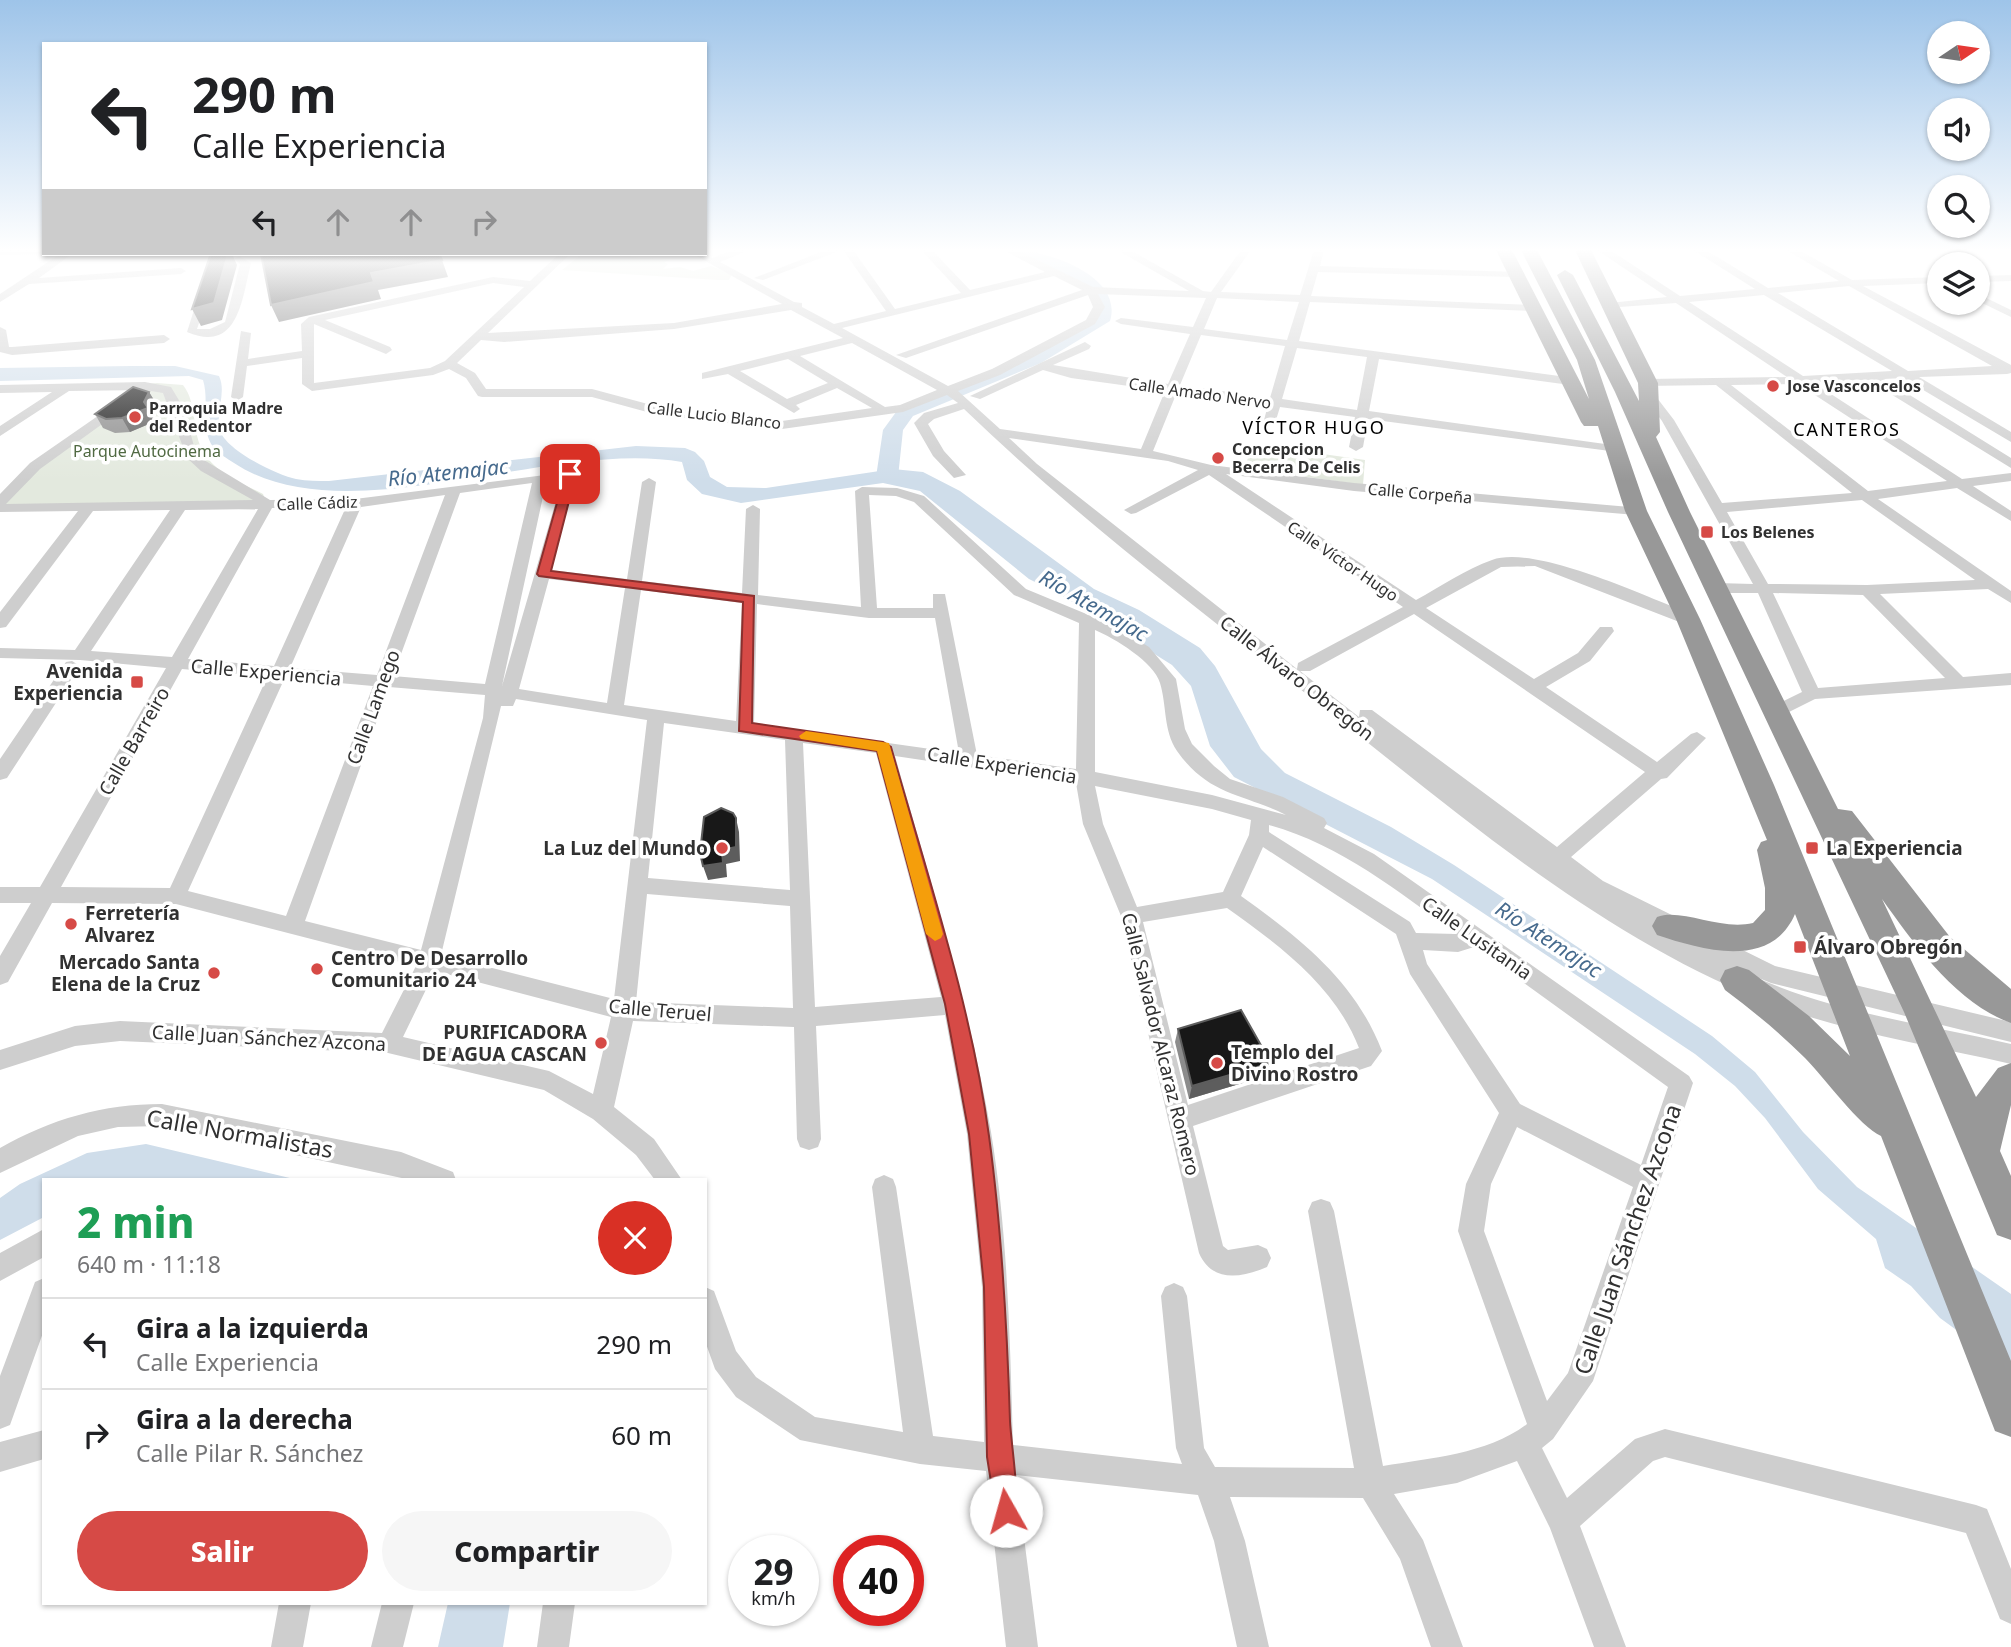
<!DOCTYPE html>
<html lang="es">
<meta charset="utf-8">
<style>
body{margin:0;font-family:"Noto Sans",sans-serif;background:#f6f6f6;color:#202124;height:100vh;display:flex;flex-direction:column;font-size:26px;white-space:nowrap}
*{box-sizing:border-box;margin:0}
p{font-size:23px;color:#757577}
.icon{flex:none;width:38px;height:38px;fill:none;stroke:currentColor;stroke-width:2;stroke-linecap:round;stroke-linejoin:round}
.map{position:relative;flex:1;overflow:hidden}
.sheet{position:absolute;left:42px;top:1178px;width:665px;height:427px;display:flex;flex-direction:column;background:#fff;border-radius:0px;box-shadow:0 2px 5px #0004}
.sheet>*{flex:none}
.top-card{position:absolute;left:42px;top:42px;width:665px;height:214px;border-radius:0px;box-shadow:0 2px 5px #0004;background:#fff;color:#202124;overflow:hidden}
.needle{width:46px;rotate:77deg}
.controls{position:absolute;left:1927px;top:21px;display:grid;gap:14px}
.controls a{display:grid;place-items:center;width:63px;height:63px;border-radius:50%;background:#fff;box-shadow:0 2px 5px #0004;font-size:35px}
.speed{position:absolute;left:728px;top:1535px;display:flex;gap:14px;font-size:35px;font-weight:700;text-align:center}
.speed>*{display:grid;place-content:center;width:91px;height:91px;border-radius:50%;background:#fff;box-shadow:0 2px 5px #0004;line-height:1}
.speed small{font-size:18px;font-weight:400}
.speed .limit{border:10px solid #d22;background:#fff;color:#111}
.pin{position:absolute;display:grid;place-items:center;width:60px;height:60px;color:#fff;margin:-30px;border-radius:14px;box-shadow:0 4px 10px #0006}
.me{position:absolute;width:77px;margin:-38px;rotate:353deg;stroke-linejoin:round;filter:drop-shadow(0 0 5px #0008)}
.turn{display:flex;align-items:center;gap:24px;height:147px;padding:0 35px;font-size:32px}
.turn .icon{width:91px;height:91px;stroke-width:2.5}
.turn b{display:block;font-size:49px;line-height:60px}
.lanes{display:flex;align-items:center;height:66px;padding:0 35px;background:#0003;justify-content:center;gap:35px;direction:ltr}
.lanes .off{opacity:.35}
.round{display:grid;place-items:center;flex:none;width:74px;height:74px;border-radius:37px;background:#f6f6f6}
.headline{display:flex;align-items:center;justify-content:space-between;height:119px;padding:0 35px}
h1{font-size:42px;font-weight:800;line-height:52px;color:#1e9e55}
.primary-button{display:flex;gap:14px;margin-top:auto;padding:14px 35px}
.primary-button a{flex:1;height:80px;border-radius:42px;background:#d64a46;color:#fff;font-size:28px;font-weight:800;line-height:80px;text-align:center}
.primary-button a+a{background:#f6f6f6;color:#202124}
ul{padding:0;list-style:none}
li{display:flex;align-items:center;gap:21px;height:91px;padding:0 35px;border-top:2px solid #e0e0e0}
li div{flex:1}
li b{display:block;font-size:26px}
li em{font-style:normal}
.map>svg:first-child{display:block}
.green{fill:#e3e9de}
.water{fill:#cfddea}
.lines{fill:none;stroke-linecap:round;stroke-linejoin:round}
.river{fill:#cfddea;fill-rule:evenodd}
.minor{fill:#cecece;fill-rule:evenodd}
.highway{fill:#989898;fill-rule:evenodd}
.wall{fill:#8c8c8c}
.shaded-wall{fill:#5d5d5d}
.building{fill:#181818;stroke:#5d5d5d;stroke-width:2}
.route{fill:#d64a46;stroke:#8b302e;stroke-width:2}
.slow{fill:#f59e0b}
.poi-dot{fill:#d64a46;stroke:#fff;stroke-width:2.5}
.labels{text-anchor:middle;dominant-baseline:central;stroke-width:7;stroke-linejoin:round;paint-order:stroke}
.far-poi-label{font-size:16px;font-weight:bold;fill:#313131;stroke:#fff;text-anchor:start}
.far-street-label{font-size:16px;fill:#313131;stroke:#fff}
.far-park-label{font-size:16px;fill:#506942;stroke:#fff}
.far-neighbourhood-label{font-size:18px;letter-spacing:2px;fill:#000;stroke:#fff}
.poi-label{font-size:19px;font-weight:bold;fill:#313131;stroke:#fff;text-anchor:start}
.street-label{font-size:19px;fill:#313131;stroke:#fff}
.water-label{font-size:21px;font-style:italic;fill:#466a8d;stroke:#fff}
.near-street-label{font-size:23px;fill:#313131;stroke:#fff}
</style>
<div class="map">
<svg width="2011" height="1647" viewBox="0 0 2011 1647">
<rect width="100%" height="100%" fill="#fff"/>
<path class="green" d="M582,254H631L630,257L669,260L664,262L668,264L663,269L680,267L693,271L711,266L732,274L729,280H718L562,270Z
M157,383L183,385C198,404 191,433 204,453C216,473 243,484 263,494L267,505L0,508V502L22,478L146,384Z
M1252,444L1365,460L1363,485L1245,468Z"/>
<path class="water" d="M132,366H175L219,376C227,393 215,411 220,430C225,450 277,475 296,479C307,481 318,481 329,481L636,446L685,448L695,452L704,461L710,477L727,487L766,488L893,469L923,472L960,491L1094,589L1139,610L1200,648L1215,666L1261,749L1285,773L1391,827L1454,865L1712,1036L1755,1072L1803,1132L1857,1187L2011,1294V1370L1940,1318L1911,1286L1885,1268L1876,1239L1818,1189L1765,1118L1735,1086L1695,1054L1432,879L1234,777L1210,746L1191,686L1172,665L1061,595L1029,579L920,491L883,483L741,503L702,494L687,480L682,462C552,438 345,537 234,463C227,458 218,454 213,447C199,426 210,403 203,380L189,376L0,381V368Z
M146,1144L294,1179L44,1180V1217L0,1240V1198L20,1184L87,1153Z
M448,1603H510L503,1647H438Z"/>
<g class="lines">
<path class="river" d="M1013,250C1047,250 1124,276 1110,321L1041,363L913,416L903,430L898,477L887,483L879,482L876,477L883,430L899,408L1027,355L1093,318C1106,273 1036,274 1013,250Z"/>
<path class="minor" d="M0,250H44L45,254L0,255Z
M733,250H749L720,262L794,302L802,303V307L834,324L886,311L843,250H853L895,309L961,293L921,250H932L970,290L1045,272L1003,250H1017L1093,287L1189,291L1117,250H1130L1203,291L1211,292L1241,250H1251L1221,292L1300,295L1314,250H1324L1320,266L1520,272V276L1516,277L1318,272L1311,296L1533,305L1539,308L1533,311L1310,302L1299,341L1574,378L1576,381L1570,385L1379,359L1369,411L1605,444L1610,445V451L1368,419L1363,447L1356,451L1349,447L1355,417L1280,407L1276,420L1270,424L1264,420L1268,405L1177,392L1153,451L1211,465L1354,483L1641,508V514L1636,515L1354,491L1226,474L1416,600C1440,587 1466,569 1492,560C1536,544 1648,598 1694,615V623H1682L1535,566L1501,567L1426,608L1534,679L1578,653L1600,627H1612L1614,631L1590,661L1546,687L1657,762L1691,734L1697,732L1706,738L1667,778L1661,779L1571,857L1603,881L1775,966L2011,1022V1042L1771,983L1749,974C1829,1012 1924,1024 2011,1044V1064C1930,1045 1838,1031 1761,1000C1596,933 1461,816 1323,707C1201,611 1076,517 964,409L934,419L928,424L944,451L966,475L954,478L933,456L914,423L924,413L958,403L947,395L903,412L782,429L658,415L592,397H482L478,396L466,378L449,369L433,375L312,391L302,384V358L247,366L243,397L237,401L231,397L241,331L251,333L248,359L302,351L301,324L309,317L493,277L530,281L559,254H570L488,333L674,323L782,304L693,254H705L712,258ZM1054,276L1082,290L896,355L906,358L1088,295L1093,307L1086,320L992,369L948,386L842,328ZM493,283L524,287L445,361L430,368L314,383V324L386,354L392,350L390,347L325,320ZM1098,294L1206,298L1193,327L1121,318L1115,321L1121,324L1190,334L1168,384L1053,365L1089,349L1091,346L1085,342L970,396L980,399L1043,370L1071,378L1165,391L1141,449L1000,429L958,391L1000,375L1095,324L1105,307ZM1217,298L1299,302L1287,340L1204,329ZM791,310L843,338L702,373V379L728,374L794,413L800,409L796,405L837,388L872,408L782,421L659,407L592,389H486L475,373L457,363L481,340L504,342L674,329ZM1201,335L1285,346L1270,398L1180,385ZM852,343L937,390L900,405L885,407L800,356ZM1297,348L1367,357L1357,410L1282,399ZM788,359L828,383L787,399L740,371ZM1009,438L1168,461L1198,470L1124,510L1131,514L1136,513L1209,475L1403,607L1298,663L1297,669L1037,464ZM1414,614L1645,772L1557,847L1372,710H1360L1359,717L1300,671H1310Z
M826,250H842L763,280L754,278Z
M1597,250H1610L1680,296L1755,289L1693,250H1706L1768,288L1839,281L1786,250H1799L1852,280L1939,277V283L1863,286L2011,365V373L2007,374L1919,377L2011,432V442L1903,378L1884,379L2011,458V468L1868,380L1814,383L1962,479L2011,473V481L1973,486L2011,511V521L1957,488L1878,499L2011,591V603L1988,589L1880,594L1963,677L2011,673V685L1815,699L1781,716H1769L1766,712L1769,708L1802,692L1758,593H1716L1708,588L1716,583L1753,584L1662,421L1644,397L1654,394L1674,420L1722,503L1852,493L1716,385L1644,386L1642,383L1648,379L1787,377L1676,303L1605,308L1603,306L1609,303L1667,297ZM1849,286L1992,366L1908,371L1778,293ZM1764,295L1892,371L1803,376L1689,302ZM1798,384L1947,481L1868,491L1731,385ZM1862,500L1975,580L1867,585L1768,584L1727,512ZM1773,593L1863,595L1945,678L1818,688Z
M60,254H72L39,278L181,268L186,271L181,274L29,284L0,302V294Z
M239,256L251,263C242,298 239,354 187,332L200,291L209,293L197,329H210L225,322L240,264L234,259Z
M2011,275V281L1978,282V276Z
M1978,294L2011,310V317L1978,301Z
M0,327L6,330L9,347H12L164,335L170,339L164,343L12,355L0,352Z
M145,382L171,387L183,407L194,446L204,460L270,500L355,499L545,475L547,478L502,686L565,470L577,473L551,570L627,579L642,482L649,478L656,482L642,581L742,593L746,509L753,505L760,509L758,595L861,607L855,491L862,487L897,488L924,496L1026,589L1113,625L1149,647L1176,679L1185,729L1192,744L1214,766L1230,779L1283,797L1324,818L1327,823L1324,828L1374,854L1689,1076L1693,1083L1593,1381L1553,1439L1542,1448L1567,1498L1635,1439L1665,1429L1976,1505L1987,1509L2011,1569V1624L2000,1619L1966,1533L1665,1457L1653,1461L1580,1526L1626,1647H1594L1550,1528L1517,1461L1457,1483L1394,1494L1423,1540L1463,1647H1431L1400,1559L1363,1498L1230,1497L1245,1541L1269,1647H1237L1214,1541L1198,1495L1016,1475L1038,1647H1006L986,1471L920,1464L800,1440L736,1397L715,1369L705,1341V1287L714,1291L736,1351L756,1377L815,1417L903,1432L872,1187L875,1179L884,1175L893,1179L896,1187L933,1436L984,1442L982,1287L967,1134L945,1015L816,1026L821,1139L818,1147L809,1150L800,1147L797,1139L794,1027L633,1021L614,1107L654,1139L682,1180H655L636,1155L593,1119L544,1090L388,1053L120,1041L75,1046L0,1070V1050L75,1026L120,1021L382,1033L416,966L176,904L52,903L8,982L0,985V956L31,903H0V887H40L166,668L80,660L0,658V648L75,650L170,510L93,511L6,627L0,628V612L78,511L0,512V494L30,463L118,402L123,403V409L40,469L6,504L253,500L201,471L187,458L163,393L145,390L69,391L0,436V426L52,392L0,393V385ZM532,483L485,684L393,676L460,493ZM445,495L377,675L290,668L361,507ZM869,495L896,496L914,502L1014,595L1079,623L1076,769L977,755L945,594H933V608H877ZM346,507L274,666L188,659L272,508ZM258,509L172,657L91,651L185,510ZM549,579L625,588L607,703L519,689ZM641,590L742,603L736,721L624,705ZM757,604L869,618H935L959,753L754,724ZM1095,630C1114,638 1154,662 1160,683C1167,706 1163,730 1177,751C1209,796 1242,793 1286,815L1212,795L1095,772ZM182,669L373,686L286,916L188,891L282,684L273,678L264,684L170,888L61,887ZM389,687L485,695L483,718L421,950L305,921ZM516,699L647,720L614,999L441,955L501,706H513ZM664,723L785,740L790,890L648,878ZM803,743L876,753L941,997L815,1007ZM895,756L1076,783L1083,824L1121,916L1199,1253C1212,1283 1241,1278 1267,1267L1271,1258L1267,1249L1258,1245L1228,1250L1223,1246L1193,1126L1371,1066L1382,1051C1355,981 1301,939 1241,896L1263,847L1396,934L1410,974L1499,1113L1466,1184L1458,1231L1527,1424C1488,1454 1430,1458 1383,1466L1334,1211L1330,1202L1321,1199L1312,1202L1308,1211L1354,1468L1215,1467L1204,1448L1187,1296L1183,1287L1174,1283L1165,1287L1161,1296L1176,1448L1182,1464L1013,1445C1010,1341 1008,1235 991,1132C969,1004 930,881 895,756ZM1095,786L1212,809L1251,820L1249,835L1223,892L1137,907L1103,824ZM1269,825C1341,845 1397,891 1457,934L1416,933L1410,922L1269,832ZM647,894L790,906L793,1008L636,1002ZM1227,908C1279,945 1335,986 1359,1048L1188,1105L1143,922ZM1474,947L1668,1087L1641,1165L1520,1104L1427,964L1423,950L1458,952ZM435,971L611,1017L593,1094L549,1071L403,1037ZM1517,1127L1633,1187L1568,1373L1547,1401L1484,1231L1491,1184Z
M72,661L80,666L7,778L0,780V759L66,662Z
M162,1104L401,1152L453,1172L456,1180H411L162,1126L118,1127L78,1136L0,1173V1148C51,1119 103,1104 162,1104Z
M44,1229V1257L0,1281V1253Z
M44,1278V1330L10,1425L0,1429V1376L35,1282Z
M44,1430V1459L0,1472V1442Z
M279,1603H311L303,1647H271Z
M382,1603H414L403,1647H371Z
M543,1603H575L569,1647H537Z"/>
<path class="highway" d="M1496,250H1512L1589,399L1577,360L1521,250H1537L1595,360L1647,511L1700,619L1774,785L2011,1361V1437L1995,1431L1881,1136C1860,1127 1824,1077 1805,1058C1780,1033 1753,1011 1725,990L1720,980L1725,970L1737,966L1749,970L1809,1016L1850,1056L1795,914C1771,970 1702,950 1657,935L1652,926L1657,917C1682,908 1720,931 1753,923L1765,910V888L1757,850L1761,842L1767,840L1676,619L1625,511L1598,426H1584L1581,422Z
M1575,250H1591L1658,383L1660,432L1656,437L1690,512L1838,809L1852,811L1950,937L2011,989V1023C1957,1004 1914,944 1882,899L1976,1097L1998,1068L2011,1063V1105L2000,1151L2011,1176V1240L1997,1235L1904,1012L1668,512L1615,392L1557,275L1565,270L1573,275L1639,401L1638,383Z"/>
</g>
<path class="wall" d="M149,392L157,405L152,415L156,421L130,432L115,433L103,428L95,414Z
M1178,1029L1271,1063L1266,1076L1189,1099L1175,1042Z"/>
<path class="shaded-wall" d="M228,254H232L237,265L222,320L201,326L192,309Z
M442,260L448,277L378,290L381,299L279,322L271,305L371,273Z
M149,392L157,405L152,415L156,421L130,432L122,418L144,402Z
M736,818L739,832L740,861L726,864L727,877L708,880L703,866L722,850Z
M1271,1063L1266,1076L1189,1099L1192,1086Z"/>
<path class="building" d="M214,254H228L214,303L192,309L210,256Z
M261,254H439L442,260L371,273L374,282L271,305Z
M133,387L149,392L144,402L148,408L122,418L106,419L95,414Z
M721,808L733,813L736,818V847L722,850L723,863L703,866L700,853L704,817Z
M1241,1010L1271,1063L1192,1086L1178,1029Z"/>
<linearGradient id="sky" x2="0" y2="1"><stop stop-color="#9ec4e9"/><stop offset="0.52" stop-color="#fff"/><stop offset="1" stop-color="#fff" stop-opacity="0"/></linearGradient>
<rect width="2011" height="481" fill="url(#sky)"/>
<path class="route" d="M566,471L576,474L551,571L754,596L752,723L883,742L891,747C927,875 971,1004 989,1136C1002,1231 1007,1325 1010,1421C1011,1444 1021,1503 1014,1520L1006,1524L997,1520L987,1457L984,1287L969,1134L945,1004L877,751L739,731L743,602L539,576L537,574Z"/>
<path class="slow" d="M806,731L889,743L943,934L941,938L935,941L926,934L877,751L801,739L799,736Z"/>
<g class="poi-dot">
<circle cx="1773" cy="386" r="7"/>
<circle cx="135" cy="417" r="7"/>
<circle cx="1218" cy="458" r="7"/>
<rect x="1700" y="525" width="14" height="14" rx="3.5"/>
<rect x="130" y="675" width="14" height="14" rx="3.5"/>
<circle cx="722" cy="848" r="7"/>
<rect x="1805" y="841" width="14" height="14" rx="3.5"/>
<circle cx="71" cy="924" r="7"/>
<rect x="1793" y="940" width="14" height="14" rx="3.5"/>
<circle cx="317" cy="969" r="7"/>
<circle cx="214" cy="973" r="7"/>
<circle cx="601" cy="1043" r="7"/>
<circle cx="1217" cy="1063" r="7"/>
</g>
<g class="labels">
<g class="far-poi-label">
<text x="1787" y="386">Jose Vasconcelos</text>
<text x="149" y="408">Parroquia Madre<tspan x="149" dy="18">del Redentor</tspan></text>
<text x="1232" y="449">Concepcion<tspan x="1232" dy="18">Becerra De Celis</tspan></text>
<text x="1721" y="532">Los Belenes</text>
</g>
<g class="far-street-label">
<text transform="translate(1200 393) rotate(8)">Calle Amado Nervo</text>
<text transform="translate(714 415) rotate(7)">Calle Lucio Blanco</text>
<text transform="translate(1420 493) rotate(5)">Calle Corpeña</text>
<text transform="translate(317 503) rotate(-2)">Calle Cádiz</text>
<text transform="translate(1343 561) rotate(34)">Calle Víctor Hugo</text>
</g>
<g class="far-park-label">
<text x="147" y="451">Parque Autocinema</text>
</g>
<g class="far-neighbourhood-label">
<text x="1314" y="427">VÍCTOR HUGO</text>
<text x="1847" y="429">CANTEROS</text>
</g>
<g class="poi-label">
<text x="123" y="671" text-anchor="end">Avenida<tspan x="123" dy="22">Experiencia</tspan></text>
<text x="708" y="848" text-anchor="end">La Luz del Mundo</text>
<text x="1826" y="848">La Experiencia</text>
<text x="85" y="913">Ferretería<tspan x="85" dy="22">Alvarez</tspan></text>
<text x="1814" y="947">Álvaro Obregón</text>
<text x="331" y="958">Centro De Desarrollo<tspan x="331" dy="22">Comunitario 24</tspan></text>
<text x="200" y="962" text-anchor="end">Mercado Santa<tspan x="200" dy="22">Elena de la Cruz</tspan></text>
<text x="587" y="1032" text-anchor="end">PURIFICADORA<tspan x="587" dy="22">DE AGUA CASCAN</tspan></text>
<text x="1231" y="1052">Templo del<tspan x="1231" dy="22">Divino Rostro</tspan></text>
</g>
<g class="street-label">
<text transform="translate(266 672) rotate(5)">Calle Experiencia</text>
<text transform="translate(1297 678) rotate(38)">Calle Álvaro Obregón</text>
<text transform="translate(373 707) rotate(-70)">Calle Lamego</text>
<text transform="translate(134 741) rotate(-60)">Calle Barreiro</text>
<text transform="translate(1002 765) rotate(9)">Calle Experiencia</text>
<text transform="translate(1477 938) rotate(35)">Calle Lusitania</text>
<text transform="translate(660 1010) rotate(5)">Calle Teruel</text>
<text transform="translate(269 1038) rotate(3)">Calle Juan Sánchez Azcona</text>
<text transform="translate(1161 1044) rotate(76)">Calle Salvador Alcaraz Romero</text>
</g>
<g class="water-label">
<text transform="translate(448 472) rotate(-6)">Río Atemajac</text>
<text transform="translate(1094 605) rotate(30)">Río Atemajac</text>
<text transform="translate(1549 939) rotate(33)">Río Atemajac</text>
</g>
<g class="near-street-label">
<text transform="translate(240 1133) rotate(10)">Calle Normalistas</text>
<text transform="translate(1627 1239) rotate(-71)">Calle Juan Sánchez Azcona</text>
</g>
</g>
</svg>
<div class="controls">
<a><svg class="needle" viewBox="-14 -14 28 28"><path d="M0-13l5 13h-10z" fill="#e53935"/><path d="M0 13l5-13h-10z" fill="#757577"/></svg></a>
<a><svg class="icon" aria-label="sound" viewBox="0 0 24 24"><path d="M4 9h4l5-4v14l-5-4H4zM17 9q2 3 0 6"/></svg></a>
<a><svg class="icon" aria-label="search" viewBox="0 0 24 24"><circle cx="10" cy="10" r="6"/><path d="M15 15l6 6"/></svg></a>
<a><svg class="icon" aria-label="layers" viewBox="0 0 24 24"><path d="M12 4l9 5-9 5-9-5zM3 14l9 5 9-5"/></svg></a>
</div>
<div class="speed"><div>29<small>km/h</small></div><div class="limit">40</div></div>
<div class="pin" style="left:570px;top:474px;background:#d93025"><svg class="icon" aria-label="arrive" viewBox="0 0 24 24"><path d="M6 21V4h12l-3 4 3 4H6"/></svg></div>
<svg class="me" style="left:1006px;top:1511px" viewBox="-20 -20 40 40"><circle r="19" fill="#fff"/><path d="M0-13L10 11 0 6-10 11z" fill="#d64a46"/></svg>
<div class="top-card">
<div class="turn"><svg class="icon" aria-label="left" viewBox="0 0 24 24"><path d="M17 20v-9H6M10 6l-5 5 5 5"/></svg><div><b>290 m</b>Calle Experiencia</div></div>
<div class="lanes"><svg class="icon" aria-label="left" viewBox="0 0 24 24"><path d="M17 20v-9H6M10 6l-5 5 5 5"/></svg><svg class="icon off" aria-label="ahead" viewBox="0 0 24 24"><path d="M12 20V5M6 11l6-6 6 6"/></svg><svg class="icon off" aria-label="ahead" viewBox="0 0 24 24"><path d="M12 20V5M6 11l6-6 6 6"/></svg><svg class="icon off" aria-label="right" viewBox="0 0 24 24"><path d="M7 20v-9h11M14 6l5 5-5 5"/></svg></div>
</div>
<section class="sheet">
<div class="headline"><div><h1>2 min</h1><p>640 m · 11:18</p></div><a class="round" style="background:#d93025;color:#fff"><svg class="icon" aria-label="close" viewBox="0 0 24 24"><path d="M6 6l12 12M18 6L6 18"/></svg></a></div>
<ul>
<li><svg class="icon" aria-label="left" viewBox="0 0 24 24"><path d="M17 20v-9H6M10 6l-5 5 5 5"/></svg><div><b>Gira a la izquierda</b><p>Calle Experiencia</p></div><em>290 m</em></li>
<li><svg class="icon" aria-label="right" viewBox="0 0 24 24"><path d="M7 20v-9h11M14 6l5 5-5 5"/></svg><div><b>Gira a la derecha</b><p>Calle Pilar R. Sánchez</p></div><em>60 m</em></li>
</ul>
<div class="primary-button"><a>Salir</a><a>Compartir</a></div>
</section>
</div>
